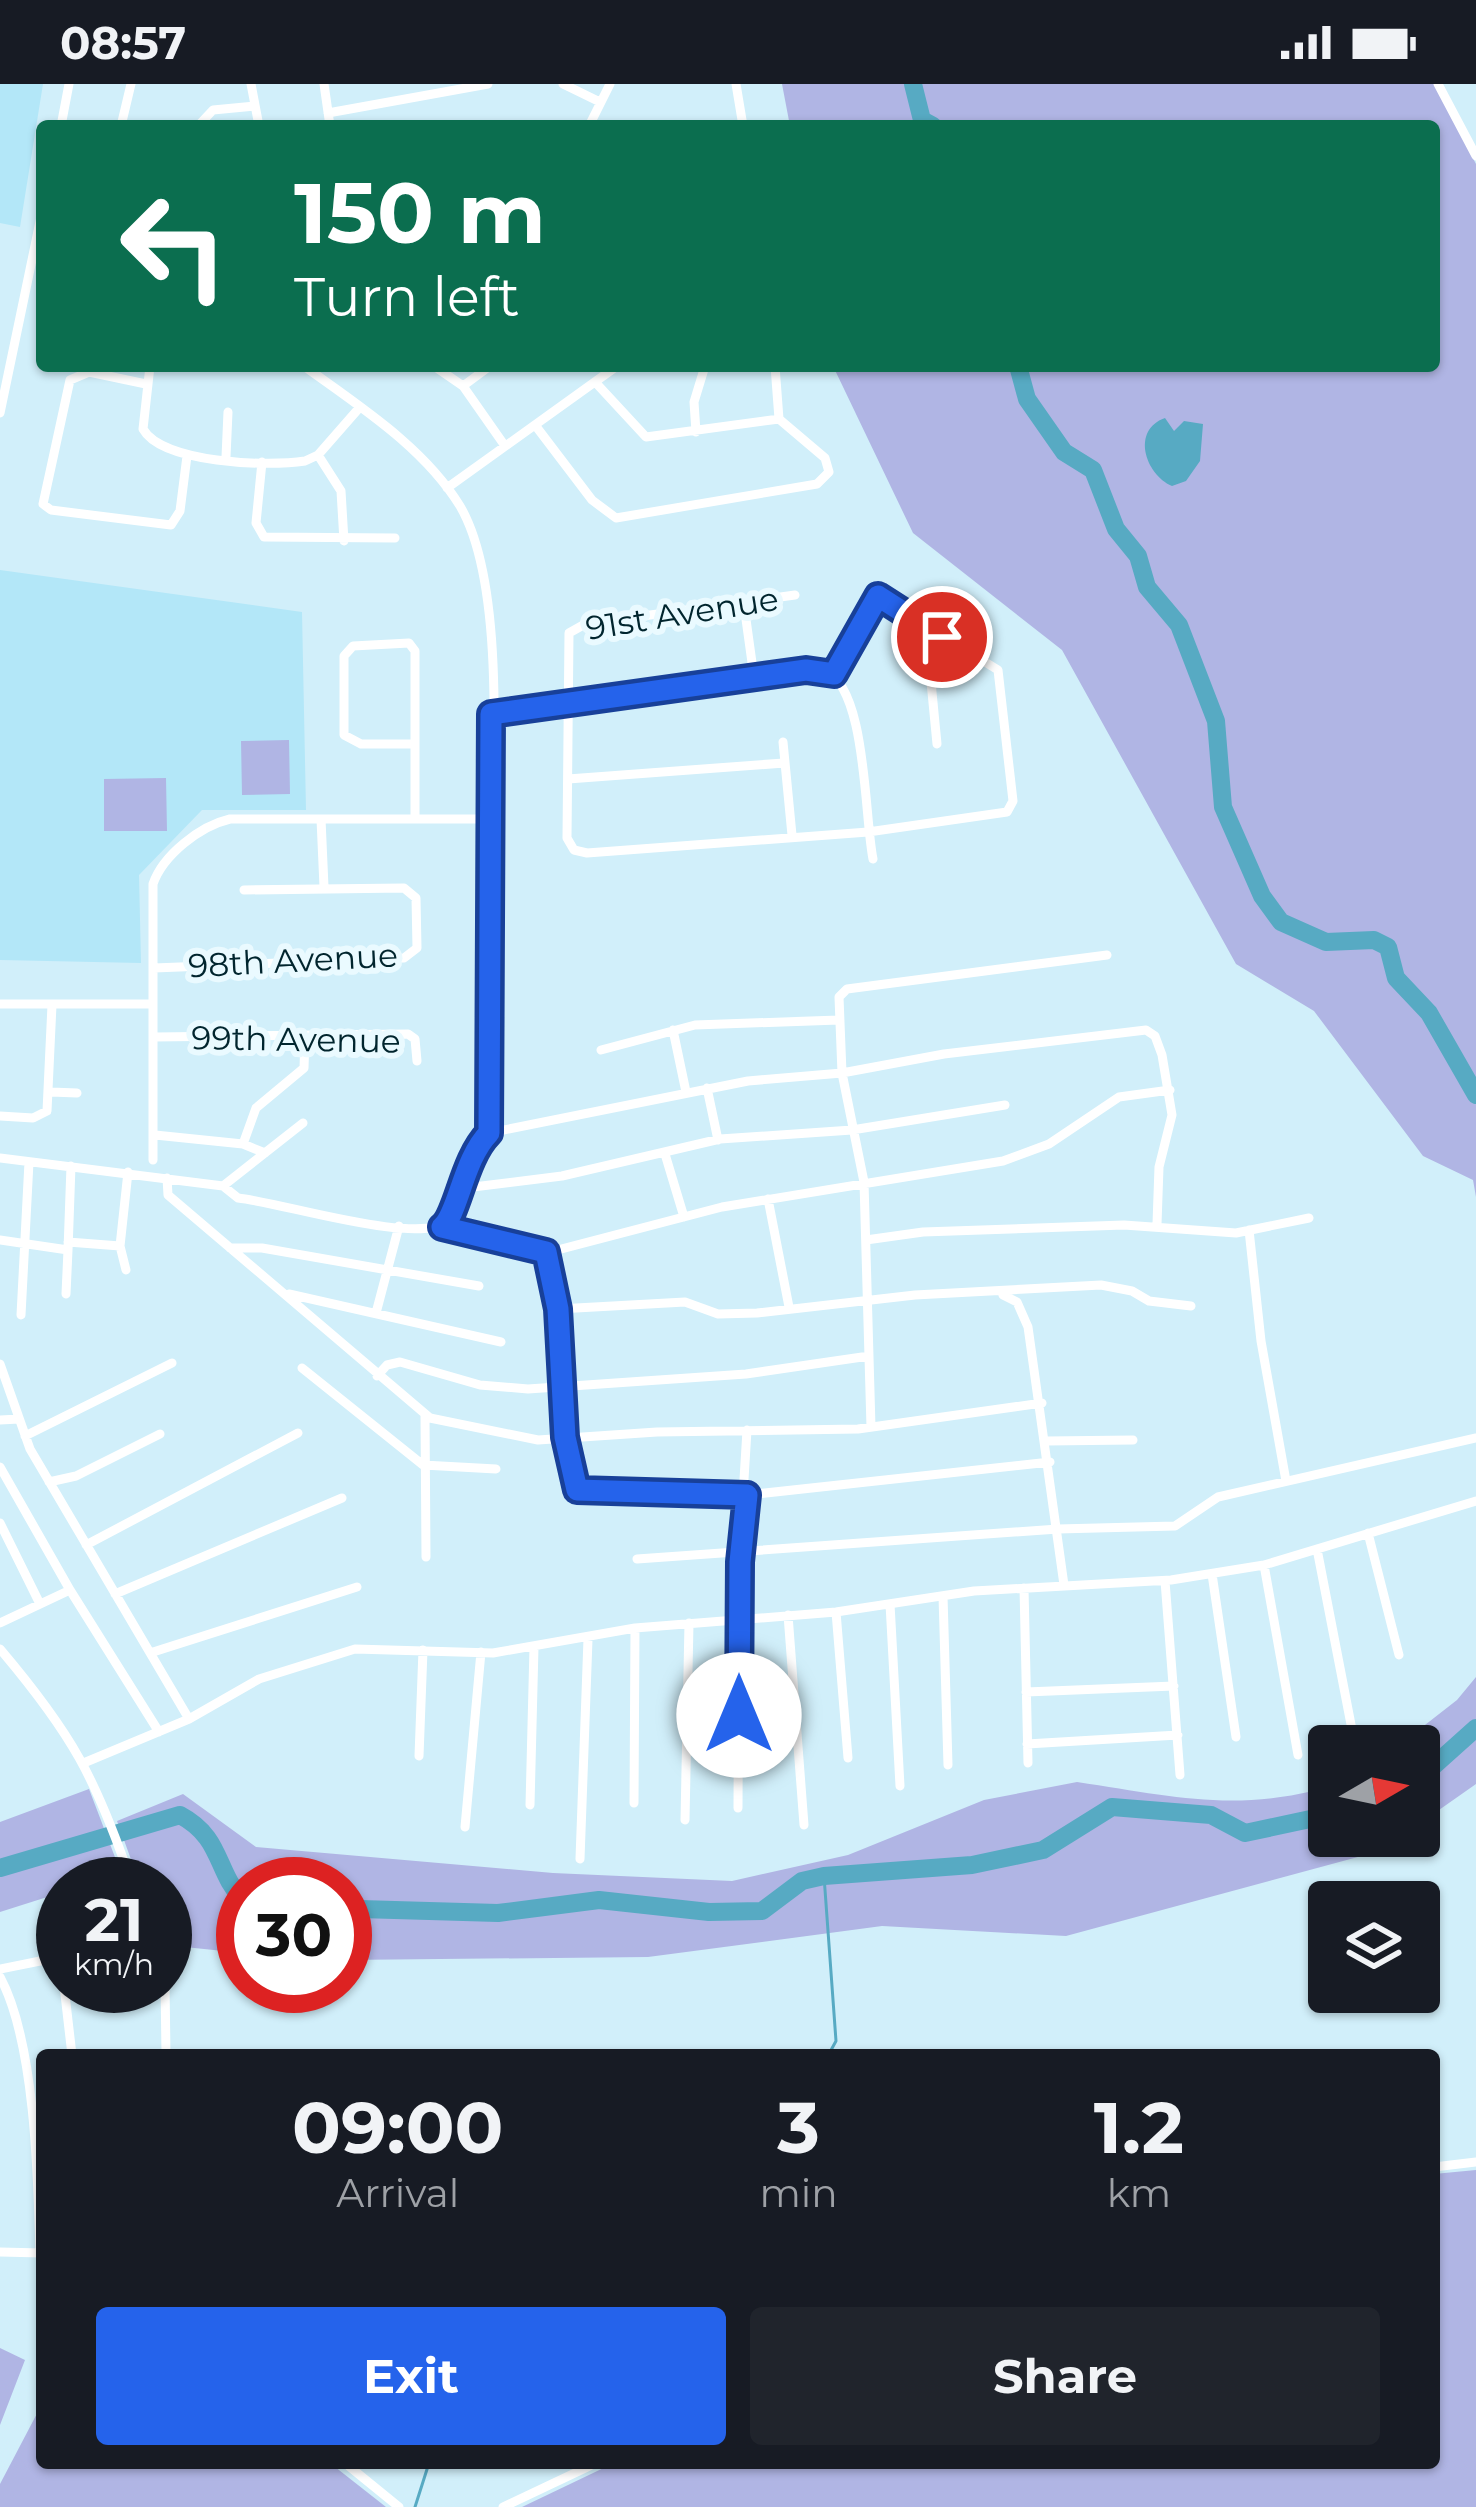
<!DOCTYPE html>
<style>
body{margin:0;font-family:Montserrat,sans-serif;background:#20242c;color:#f1f3f6;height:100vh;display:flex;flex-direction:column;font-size:45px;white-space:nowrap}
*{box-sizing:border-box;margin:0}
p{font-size:39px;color:#9ea1a6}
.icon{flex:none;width:66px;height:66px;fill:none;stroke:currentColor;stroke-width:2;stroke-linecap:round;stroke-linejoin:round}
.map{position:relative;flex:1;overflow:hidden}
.sheet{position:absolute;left:36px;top:1965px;width:1404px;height:420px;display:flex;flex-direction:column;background:#171b24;border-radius:12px;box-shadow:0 3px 9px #0004}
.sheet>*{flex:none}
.guide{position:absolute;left:36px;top:36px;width:1404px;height:252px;border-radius:12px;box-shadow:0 3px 9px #0004;background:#0b6e4f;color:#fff;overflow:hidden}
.needle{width:78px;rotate:81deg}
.buttons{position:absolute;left:1308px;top:1641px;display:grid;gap:24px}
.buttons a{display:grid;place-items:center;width:132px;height:132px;border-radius:12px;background:#171b24;box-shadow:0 3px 9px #0004;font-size:60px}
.speed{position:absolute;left:36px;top:1773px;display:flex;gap:24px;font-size:60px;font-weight:700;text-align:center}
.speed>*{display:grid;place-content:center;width:156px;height:156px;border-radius:50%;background:#171b24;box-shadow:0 3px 9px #0004;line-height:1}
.speed small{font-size:30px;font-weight:400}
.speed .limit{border:18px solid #d22;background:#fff;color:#111}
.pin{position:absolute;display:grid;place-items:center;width:102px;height:102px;color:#fff;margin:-51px;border:6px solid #fff;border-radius:50%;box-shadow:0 3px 12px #0007}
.me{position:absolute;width:132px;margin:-66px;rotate:0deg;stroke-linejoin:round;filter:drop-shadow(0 0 9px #0008)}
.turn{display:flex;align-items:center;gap:42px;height:252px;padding:0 60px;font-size:54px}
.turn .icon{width:156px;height:156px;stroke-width:2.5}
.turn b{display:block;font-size:84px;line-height:102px}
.eta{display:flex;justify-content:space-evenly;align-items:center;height:204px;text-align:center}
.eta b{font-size:72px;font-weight:700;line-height:84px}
.button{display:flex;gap:24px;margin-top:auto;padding:24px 60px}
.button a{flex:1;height:138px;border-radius:12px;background:#2563eb;color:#fff;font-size:48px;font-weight:700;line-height:138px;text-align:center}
.button a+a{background:#20242c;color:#f1f3f6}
.status{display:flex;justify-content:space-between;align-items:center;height:84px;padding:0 60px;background:#171b24;direction:ltr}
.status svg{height:33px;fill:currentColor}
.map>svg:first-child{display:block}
.built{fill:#b3e7f8}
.green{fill:#b0b5e4}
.water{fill:#57aac3}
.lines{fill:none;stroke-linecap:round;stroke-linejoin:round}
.stream{stroke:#57aac3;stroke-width:3}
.river{stroke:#57aac3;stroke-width:18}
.street{stroke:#fff;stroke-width:9}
.route-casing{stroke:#184099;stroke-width:30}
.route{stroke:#2563eb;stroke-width:21}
.labels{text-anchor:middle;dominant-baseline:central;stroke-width:12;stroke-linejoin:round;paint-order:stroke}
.street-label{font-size:33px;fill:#01252e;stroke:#eafaff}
</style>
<div class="status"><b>08:57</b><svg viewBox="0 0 49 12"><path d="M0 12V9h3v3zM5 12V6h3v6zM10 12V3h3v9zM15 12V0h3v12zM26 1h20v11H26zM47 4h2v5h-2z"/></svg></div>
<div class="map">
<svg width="1476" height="2423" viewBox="0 0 1476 2423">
<rect width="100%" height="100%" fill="#d1effa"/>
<path class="built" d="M0,0H43L20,143L0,139Z
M0,486L302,528L306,726H202L139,791L141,879L0,876Z"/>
<path class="green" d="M782,0H1434L1476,80V1113L1473,1096L1423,1072L1314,927L1236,880L1062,566L913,449L833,282H1434V42H790Z
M289,656L290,710L242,711L241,657Z
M166,694L167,747H104V695Z
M1476,1593V1700L1419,1740V1662H1398L1457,1616Z
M1077,1698C1172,1712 1234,1729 1329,1703V1752H1402L1380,1767L1066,1852L882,1842L648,1873L345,1876V1800H243V1869L165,1861V1800H140L117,1737L183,1710L256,1763L553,1789L732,1797L848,1771L984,1716Z
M89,1705L121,1789L88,1800H63V1808L0,1828V1738Z
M1476,2086V2423H522L614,2379H1434V2090Z
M0,2264L25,2276L0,2341Z
M42,2320V2379H330L386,2423H0V2400Z"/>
<path class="water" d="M1165,334L1174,347L1184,337L1203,340L1200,377L1186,397L1172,402C1145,390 1131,346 1165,334Z"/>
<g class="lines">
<path class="stream" d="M817,1971L830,1968L836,1957L824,1792
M415,2423L429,2379"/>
<path class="river" d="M913,0L922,36L933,42
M1018,282L1027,315L1064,368L1093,386L1116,445L1138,472L1147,503L1179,541L1216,637L1223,723L1262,812L1281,838L1326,858L1374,856L1388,863L1396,894L1429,929L1476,1011
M1419,1695L1476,1644
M0,1784L180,1731C223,1754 215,1787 243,1816
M345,1833L360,1825L498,1829L599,1816L709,1828L762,1827L802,1797L824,1792L972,1781L1043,1766L1112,1723L1211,1731L1245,1749L1329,1731"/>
<path class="street" d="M251,0L259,42
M324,0L330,42
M563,0L600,18
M736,0L743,42
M1438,0L1476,72
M328,29L488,0
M61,42L69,0
M121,42L131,0
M198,42L213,26L255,22
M589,42L610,0
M150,282L143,345C162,379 267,383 305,377L318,371L360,323
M304,282C359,322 424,363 460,422C514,514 488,746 487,857C486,921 489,985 489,1049
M434,282L463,302L505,362
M775,282L779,335
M146,300L89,288L70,296L43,420L51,426L171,441L180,427L187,372
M463,302L490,282
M0,329L42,128
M535,341L592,416L616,434L817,400L829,388L825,374L779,335L646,353L596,299
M696,348L694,318L705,282
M318,371L341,407L344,457
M226,373L228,328
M262,378L256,439L264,453L395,454
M447,404L617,282
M795,511L585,540L569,549L567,754L574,766L587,769L868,748L1007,728L1013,717L998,586L878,512
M744,521L754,593
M834,590L883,503
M491,630L824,586C867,603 864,731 873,775
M783,658L792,751
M413,660H361L344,651V572L353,562L409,559L415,567V734
M937,660L929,577L942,553
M568,695L784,679
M321,735L324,803
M154,884L404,874L417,864L416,814L404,804L244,806
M0,920H153
M673,946L686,1008
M155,953L408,950L415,955L417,977
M601,966L695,941L839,936
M707,1004L718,1056
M51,1008L77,1009
M0,1032L33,1034L47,1027L52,921
M155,1051L243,1060L265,1069
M243,1060L256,1024L304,984L305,953
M665,1070L684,1133
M0,1074L223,1102L238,1114C284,1119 416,1162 451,1137L465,1081L489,1049L748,997L842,989L944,970L1146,946L1155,952L1162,971L1172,1031L1159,1083L1157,1140
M153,1076V800C163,771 200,742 230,735H490
M167,1094L168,1111L430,1334L538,1356L657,1348L858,1345L1042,1319
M223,1102L303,1039
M457,1105L562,1092L720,1055L852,1046L1005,1021
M768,1115L789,1223
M442,1143L546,1169L722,1123L1003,1077L1049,1060L1119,1013L1170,1006
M1249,1146L1261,1257L1286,1397
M0,1156L68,1166L71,1082
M866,1156L923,1148L1124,1141L1236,1149L1309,1134
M68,1158L120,1162
M230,1164H262L479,1202
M546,1169L558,1225L572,1396L585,1409L747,1411L1050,1378
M126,1186L120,1162L128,1088
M66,1210L68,1166
M289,1210L501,1258
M1003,1211L1017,1218L1028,1243L1064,1501
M558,1225L685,1218L718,1230L757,1229L915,1211L1101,1201L1132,1207L1149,1217L1191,1222
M376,1229L399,1142
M21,1231L29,1078
M0,1280L30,1365L189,1635
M302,1284L423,1381L496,1385
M377,1292L387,1281L400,1278L480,1301L528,1305L746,1290L869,1272
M425,1331L426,1473
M0,1336L19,1335
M871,1343L864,1098L842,989L839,913L847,905L1107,871
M25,1352L172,1279
M1047,1357L1133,1356
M0,1383L70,1506
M49,1398L76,1392L160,1350
M0,1439L40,1520
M1368,1449L1399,1571
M86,1461L298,1349
M1317,1465L1354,1656
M637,1475L1058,1445L1175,1442L1218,1413L1476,1354
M1264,1481L1298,1671
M1212,1490L1236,1653
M1165,1497L1180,1691
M1024,1504L1028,1679
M115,1510L342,1414
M943,1512L948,1681
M890,1520L900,1702
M836,1528L848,1674
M788,1531L804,1741
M0,1539L70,1506L159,1648
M0,1565C72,1650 96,1694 132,1800
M150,1569L357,1503
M1026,1608L1174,1602
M1027,1660L1178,1651
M419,1672L423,1566
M86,1678L189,1635L259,1595L355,1565L493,1569L635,1544L836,1528L974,1507L1171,1496L1264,1481L1476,1417
M634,1719L635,1544
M530,1721L534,1563
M738,1724L739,1478L747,1346
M685,1736L689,1539
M465,1743L481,1568
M580,1775L588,1555
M0,1885L60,1873L63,1896
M0,1893C35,1958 38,2093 40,2169
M165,1899L166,1971
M64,1902L72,1971
M1434,2083L1476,2078
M0,2168L42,2169
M345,2379L399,2423
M503,2423L596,2379"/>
</g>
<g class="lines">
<g class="route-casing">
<path id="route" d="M739,1631L740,1478L747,1411L577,1406L565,1353L558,1225L546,1168L442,1143C458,1131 463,1075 489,1049L491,630L806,586L834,590L878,512L942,553"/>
</g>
<use href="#route" class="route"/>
</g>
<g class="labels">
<g class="street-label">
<text transform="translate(682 529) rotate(-9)">91st Avenue</text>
<text transform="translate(293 876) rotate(-3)">98th Avenue</text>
<text transform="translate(296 955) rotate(1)">99th Avenue</text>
</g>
</g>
</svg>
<div class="buttons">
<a><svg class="needle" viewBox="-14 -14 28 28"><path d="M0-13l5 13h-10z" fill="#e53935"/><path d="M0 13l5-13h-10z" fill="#9ea1a6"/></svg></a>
<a><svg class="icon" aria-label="layers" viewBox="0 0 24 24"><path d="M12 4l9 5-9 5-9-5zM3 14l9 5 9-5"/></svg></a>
</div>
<div class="speed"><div>21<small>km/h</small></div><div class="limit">30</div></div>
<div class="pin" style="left:942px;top:553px;background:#d93025"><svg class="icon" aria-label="arrive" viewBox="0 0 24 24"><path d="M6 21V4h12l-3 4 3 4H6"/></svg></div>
<svg class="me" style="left:739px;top:1631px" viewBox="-20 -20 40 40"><circle r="19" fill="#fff"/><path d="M0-13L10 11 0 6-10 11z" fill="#2563eb"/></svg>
<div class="guide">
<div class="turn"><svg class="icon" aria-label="left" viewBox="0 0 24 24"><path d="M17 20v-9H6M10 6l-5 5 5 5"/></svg><div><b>150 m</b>Turn left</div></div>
</div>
<section class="sheet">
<div class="eta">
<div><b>09:00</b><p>Arrival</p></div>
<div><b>3</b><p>min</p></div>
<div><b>1.2</b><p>km</p></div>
</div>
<div class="button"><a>Exit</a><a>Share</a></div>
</section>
</div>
